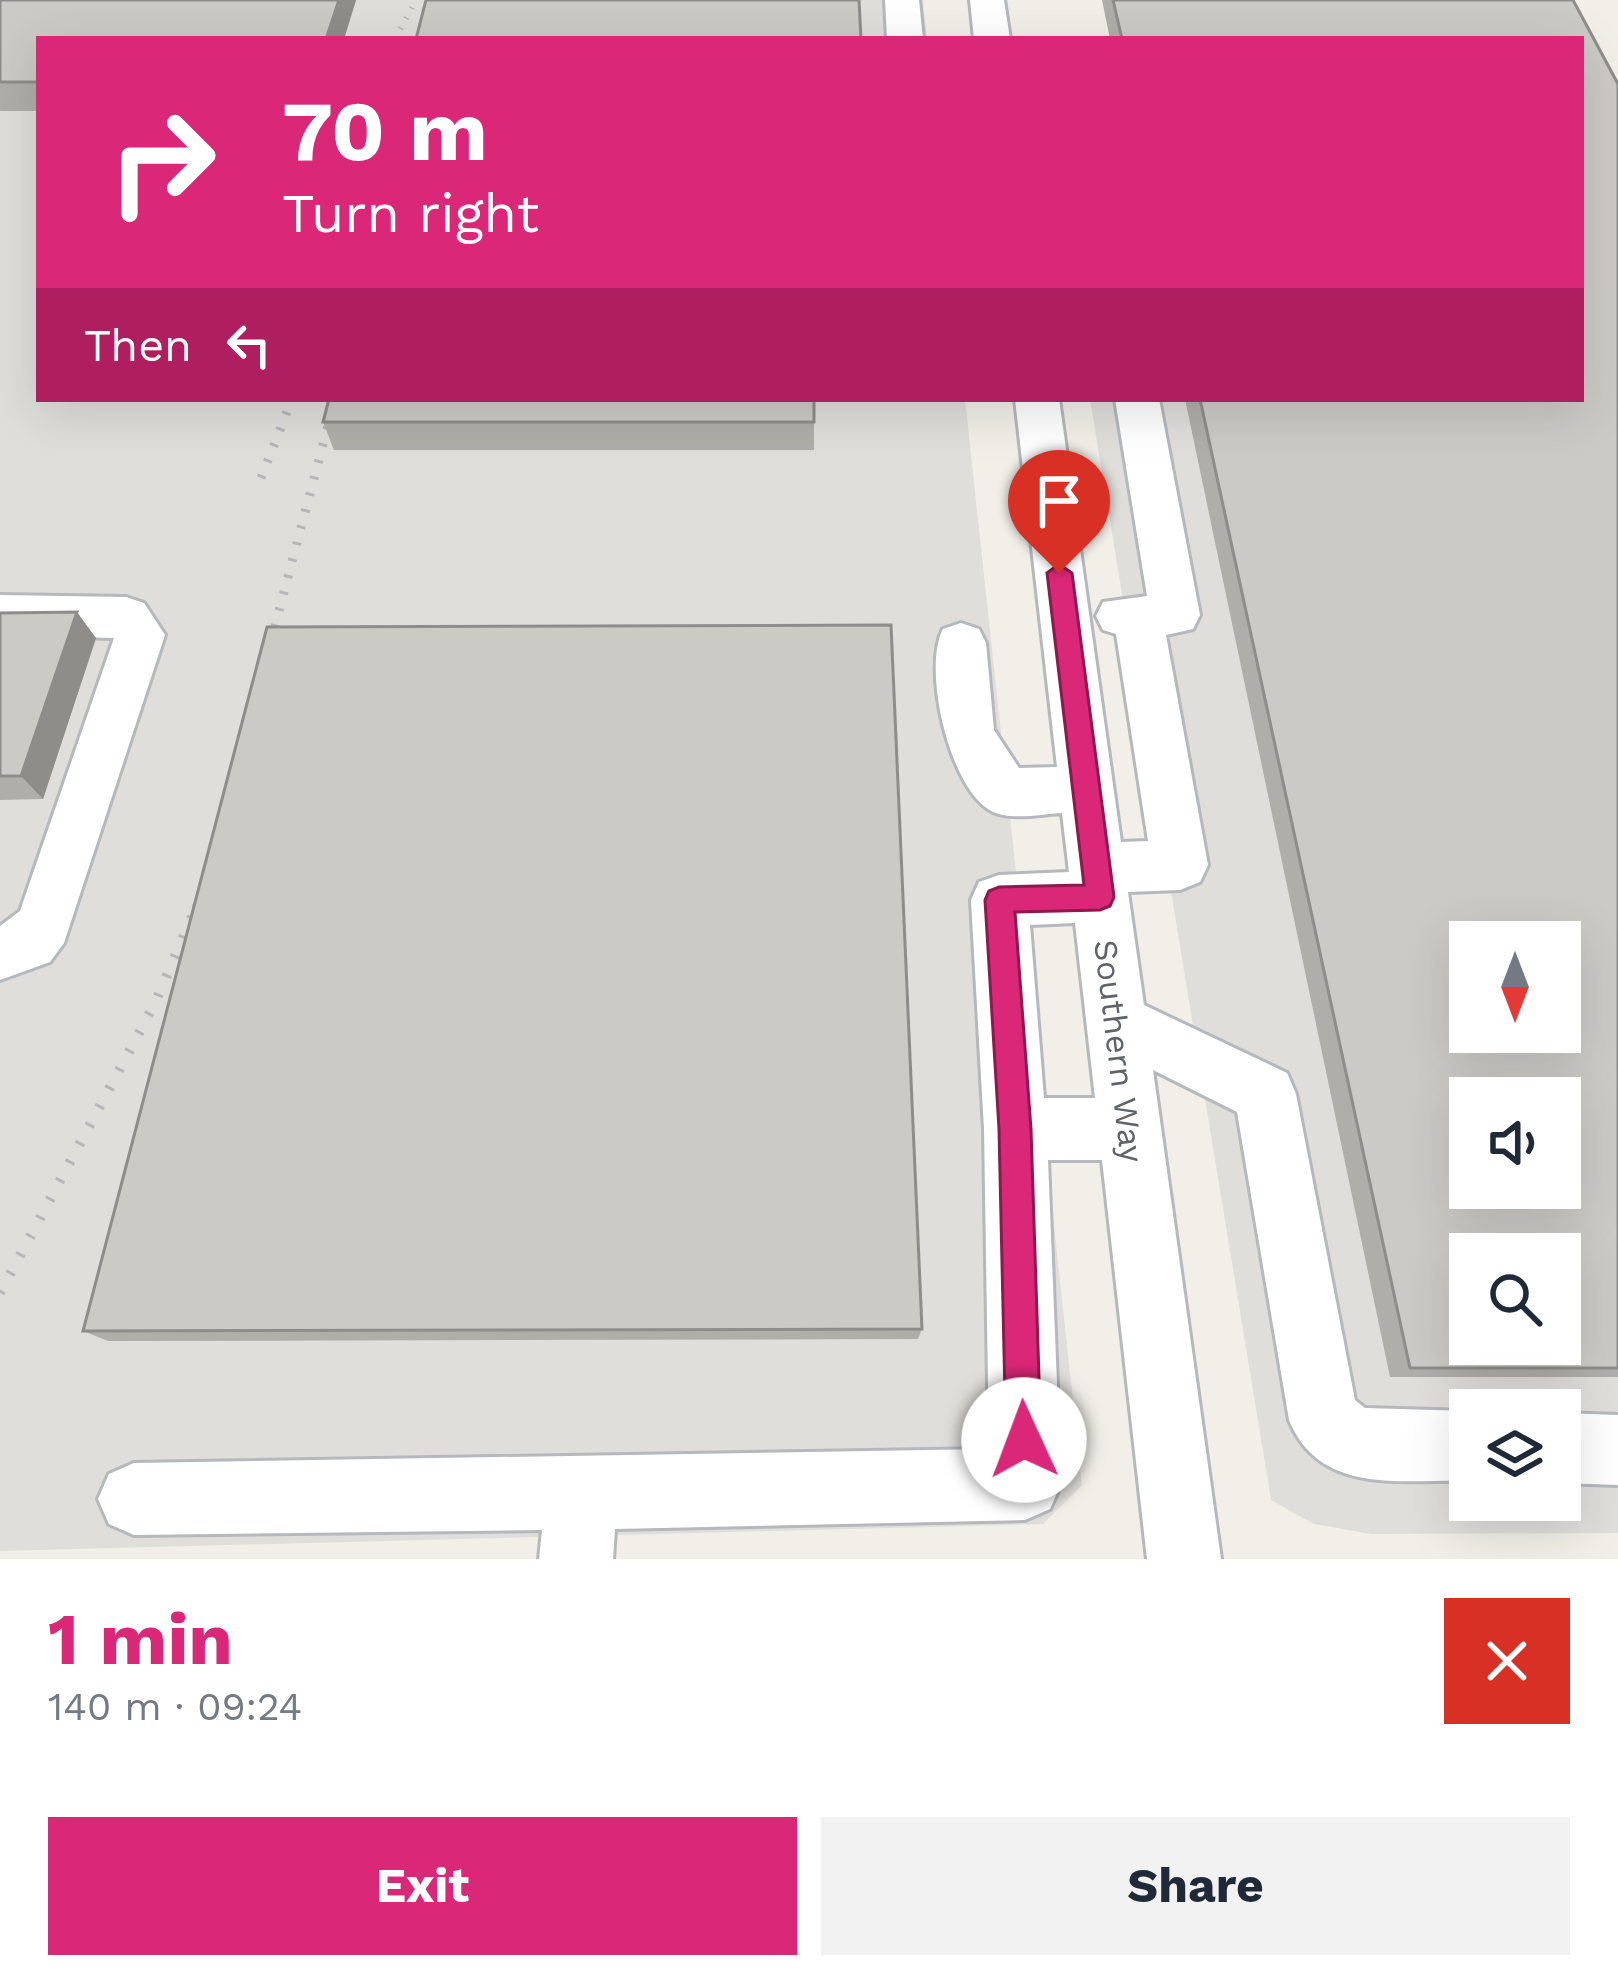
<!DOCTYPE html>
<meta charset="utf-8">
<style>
body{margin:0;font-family:"Work Sans",sans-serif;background:#f2f2f3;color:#1f2937;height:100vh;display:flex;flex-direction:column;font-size:45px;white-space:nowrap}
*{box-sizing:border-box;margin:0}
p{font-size:39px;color:#747a83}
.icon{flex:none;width:66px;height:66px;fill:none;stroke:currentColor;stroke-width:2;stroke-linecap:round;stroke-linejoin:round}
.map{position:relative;height:1559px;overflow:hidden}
.drawer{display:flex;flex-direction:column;background:#fff;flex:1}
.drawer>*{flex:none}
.banner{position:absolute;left:36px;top:36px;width:1548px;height:366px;border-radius:0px;box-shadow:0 12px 48px #0002;background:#db2777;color:#fff;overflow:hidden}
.needle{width:78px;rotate:180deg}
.buttons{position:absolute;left:1449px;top:921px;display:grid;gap:24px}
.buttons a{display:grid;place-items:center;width:132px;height:132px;border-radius:0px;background:#fff;box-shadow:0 12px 48px #0002;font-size:60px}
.pin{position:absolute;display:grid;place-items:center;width:102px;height:102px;color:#fff;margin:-123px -51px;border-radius:50% 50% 50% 0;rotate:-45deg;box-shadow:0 0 12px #0007}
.pin .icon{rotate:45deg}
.me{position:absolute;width:132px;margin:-66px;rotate:358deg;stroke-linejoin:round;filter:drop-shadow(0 0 9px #0008)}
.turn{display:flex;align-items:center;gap:42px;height:252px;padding:0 48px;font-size:54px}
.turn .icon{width:156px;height:156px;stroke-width:2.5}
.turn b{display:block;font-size:84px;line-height:102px}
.then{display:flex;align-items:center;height:114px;padding:0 48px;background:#0003;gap:24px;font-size:45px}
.round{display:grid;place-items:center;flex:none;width:126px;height:126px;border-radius:0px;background:#f2f2f3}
.head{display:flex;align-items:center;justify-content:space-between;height:204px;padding:0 48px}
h1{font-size:72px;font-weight:700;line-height:90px;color:#db2777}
.cta{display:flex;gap:24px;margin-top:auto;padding:24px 48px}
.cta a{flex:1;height:138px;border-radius:0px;background:#db2777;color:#fff;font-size:48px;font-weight:700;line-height:138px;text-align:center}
.cta a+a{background:#f2f2f3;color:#1f2937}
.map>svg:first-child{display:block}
.industrial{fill:#e0deda;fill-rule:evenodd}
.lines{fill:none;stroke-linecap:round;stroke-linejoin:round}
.minor-casing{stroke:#b5b8bc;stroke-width:6}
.minor{fill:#fff;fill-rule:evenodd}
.rail-far2{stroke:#b6b7b8;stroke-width:6;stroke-dasharray:1.5 10;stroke-linecap:butt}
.rail-far1{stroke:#b6b7b8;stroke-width:9;stroke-dasharray:3 14;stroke-linecap:butt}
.rail{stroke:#b6b7b8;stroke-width:10;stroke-dasharray:3 18;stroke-linecap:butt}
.wall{fill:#afaea9}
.shaded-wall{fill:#8f8d8a}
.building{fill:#cccac5;stroke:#8f8d8a;stroke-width:3;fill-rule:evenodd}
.route{fill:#db2777;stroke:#8e194d;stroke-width:3}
.labels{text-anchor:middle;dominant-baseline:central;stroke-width:10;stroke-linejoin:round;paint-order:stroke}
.street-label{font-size:33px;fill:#5f6368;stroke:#fff}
</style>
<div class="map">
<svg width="1618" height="1559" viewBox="0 0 1618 1559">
<rect width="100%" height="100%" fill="#f1efe8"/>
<path class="industrial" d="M0,0H923L927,39H39V399H965L1082,1485L1043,1524L0,1551Z
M1618,134V1533L1371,1534L1314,1524L1271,1500L1090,399H1581ZM1470,942H1560V1032H1470ZM1470,1098H1560V1188H1470ZM1470,1254H1560V1344H1470ZM1470,1410H1560V1500H1470Z"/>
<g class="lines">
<g class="minor-casing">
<path id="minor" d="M885,0H919L923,39H887Z
M970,0H1004L1010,39H974Z
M1015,399H1059L1121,842L1148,841L1116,634L1103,630L1096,616L1103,602L1147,596L1115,399H1159L1200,615L1193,629L1166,635L1208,865L1200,882L1180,890L1128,892L1144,1005L1287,1073L1296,1094L1355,1400L1365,1408L1470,1411V1481C1402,1479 1320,1496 1289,1420L1237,1112L1153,1070L1221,1559H1147L1102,1160H1048L1061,1484L1050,1509L1025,1520L615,1529L613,1559H539L542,1530L134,1535L109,1524L98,1499L109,1474L134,1463L989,1449L984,1129L971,900L979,882L999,875L1069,872L1062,813C1041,814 1007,822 988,809C949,784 922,669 943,629L961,623L979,629L986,643L994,730L1019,768L1057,767ZM1075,923L1095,1098H1044L1030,925Z
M0,595L126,597L144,603L165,635L64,943L50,962L0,980V926L20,911L114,638L0,635Z
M1560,1413L1618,1415V1485L1560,1483Z"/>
</g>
<use href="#minor" class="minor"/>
<path class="rail-far2" d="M395,39L416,0"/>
<path class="rail-far1" d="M261,478L292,399
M266,660L335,399
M196,908L198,903"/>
<path class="rail" d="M0,1293L155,1003L197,905"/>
</g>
<path class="wall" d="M0,0H356L344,39H39V111H0Z
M1102,0H1573L1618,84V1377H1390L1185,399H1581V39H1110Z
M814,399V450H334L323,422Z
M0,613L96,638L43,799L0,800Z
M922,1329L918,1339L108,1341L83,1331Z"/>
<path class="shaded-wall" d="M339,0H356L344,39H326Z
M77,612L96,638L43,799L21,776Z"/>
<path class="building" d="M0,0H339L326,39H39V82H0Z
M426,0H859L861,39H416Z
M1113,0H1573L1618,84V1368H1410L1200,399H1581V39H1122ZM1470,942H1560V1032H1470ZM1470,1098H1560V1188H1470ZM1470,1254H1560V1344H1470Z
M329,399H814V422H323Z
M77,612L21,776H0V613Z
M891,625L922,1329L83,1331L267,627Z"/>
<path class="route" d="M1059,564L1072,573L1114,897L1110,906L1100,910L1015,912L1031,1129L1041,1440L1036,1453L1024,1458L1011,1453L1006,1440L999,1129L985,900L989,891L999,887L1084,885L1047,573Z"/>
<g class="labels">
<g class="street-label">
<text transform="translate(1119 1051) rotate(83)">Southern Way</text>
</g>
</g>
</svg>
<div class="buttons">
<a><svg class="needle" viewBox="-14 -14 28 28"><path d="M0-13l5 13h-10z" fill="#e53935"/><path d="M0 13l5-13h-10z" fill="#747a83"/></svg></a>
<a><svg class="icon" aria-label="sound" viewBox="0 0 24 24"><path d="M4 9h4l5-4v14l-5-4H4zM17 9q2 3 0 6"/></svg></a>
<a><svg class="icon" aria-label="search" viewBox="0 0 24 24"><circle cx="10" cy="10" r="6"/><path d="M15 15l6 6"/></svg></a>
<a><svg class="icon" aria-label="layers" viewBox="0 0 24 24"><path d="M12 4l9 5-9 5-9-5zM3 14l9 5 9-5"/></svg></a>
</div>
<div class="pin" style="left:1059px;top:573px;background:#d93025"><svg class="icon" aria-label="arrive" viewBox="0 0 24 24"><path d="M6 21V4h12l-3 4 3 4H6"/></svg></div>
<svg class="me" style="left:1024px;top:1440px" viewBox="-20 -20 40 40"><circle r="19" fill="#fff"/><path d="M0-13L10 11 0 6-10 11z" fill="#db2777"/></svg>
<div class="banner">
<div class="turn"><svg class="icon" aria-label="right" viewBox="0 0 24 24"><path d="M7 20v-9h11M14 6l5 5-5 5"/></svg><div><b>70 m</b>Turn right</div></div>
<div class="then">Then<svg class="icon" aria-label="left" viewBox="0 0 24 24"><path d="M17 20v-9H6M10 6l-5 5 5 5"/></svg></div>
</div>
</div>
<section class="drawer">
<div class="head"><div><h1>1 min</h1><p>140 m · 09:24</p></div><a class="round" style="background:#d93025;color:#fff"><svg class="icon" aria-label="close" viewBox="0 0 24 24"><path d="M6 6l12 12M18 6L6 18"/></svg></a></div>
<div class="cta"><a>Exit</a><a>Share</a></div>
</section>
